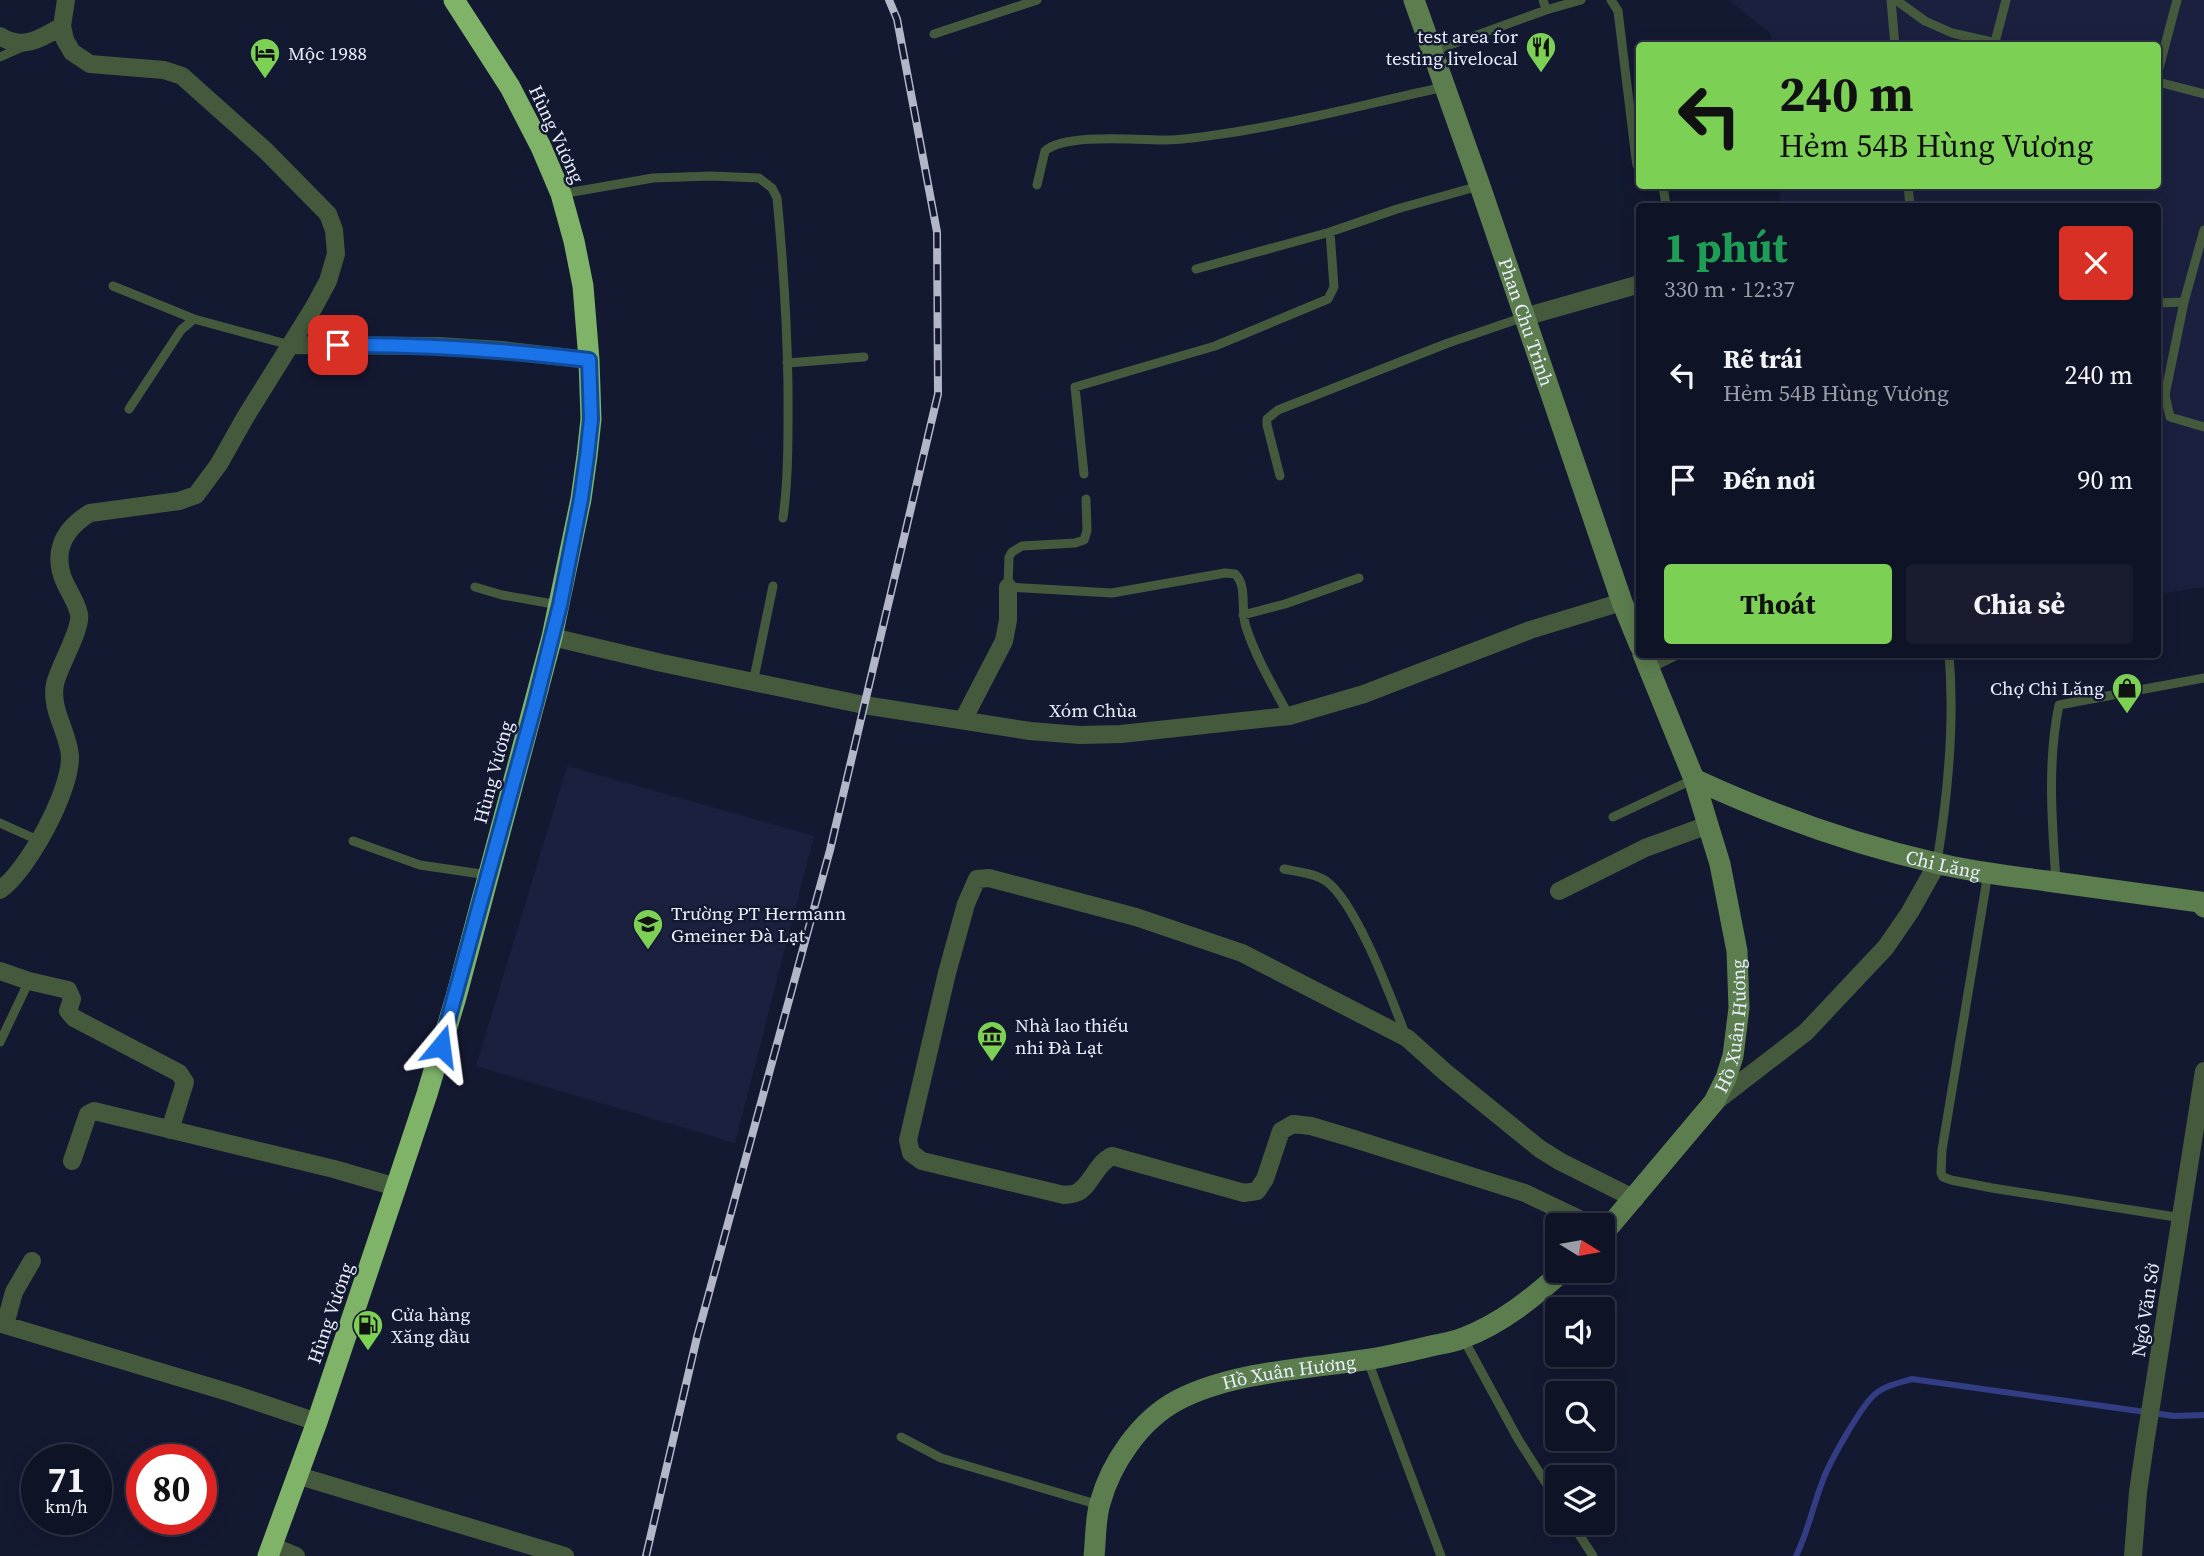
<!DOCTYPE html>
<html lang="vi">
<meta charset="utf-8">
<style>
body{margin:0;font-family:"Source Serif 4",serif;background:#181c2e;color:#f1f3f6;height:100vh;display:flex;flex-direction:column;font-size:26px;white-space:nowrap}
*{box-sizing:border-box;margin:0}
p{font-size:23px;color:#9b9ea7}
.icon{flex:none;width:38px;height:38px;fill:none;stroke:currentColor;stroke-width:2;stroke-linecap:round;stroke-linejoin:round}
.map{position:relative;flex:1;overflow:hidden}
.drawer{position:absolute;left:1636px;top:203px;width:525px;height:455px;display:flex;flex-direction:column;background:#0f1326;border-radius:7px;box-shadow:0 4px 18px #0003,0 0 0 2px #2f3243}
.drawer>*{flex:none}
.hud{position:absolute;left:1636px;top:42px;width:525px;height:147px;border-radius:7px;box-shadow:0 4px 18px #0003,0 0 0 2px #2f3243;background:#7cd155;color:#111;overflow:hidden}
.needle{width:46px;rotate:101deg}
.fabs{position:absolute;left:1545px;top:1213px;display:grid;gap:14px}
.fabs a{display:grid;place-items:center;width:70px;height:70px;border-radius:7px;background:#0f1326;box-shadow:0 4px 18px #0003,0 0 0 2px #2f3243;font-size:35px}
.speed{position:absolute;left:21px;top:1444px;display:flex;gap:14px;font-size:35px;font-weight:700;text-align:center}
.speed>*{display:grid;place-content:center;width:91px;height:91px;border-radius:50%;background:#0f1326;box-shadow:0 4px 18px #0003,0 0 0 2px #2f3243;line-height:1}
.speed small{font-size:18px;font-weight:400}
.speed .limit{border:10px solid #d22;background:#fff;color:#111}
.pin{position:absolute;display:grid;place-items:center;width:60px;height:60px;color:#fff;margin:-30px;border-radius:14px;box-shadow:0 4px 10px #0006}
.me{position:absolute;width:77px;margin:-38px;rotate:16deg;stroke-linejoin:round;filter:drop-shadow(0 0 5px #0008)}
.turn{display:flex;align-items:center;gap:24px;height:147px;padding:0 28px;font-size:32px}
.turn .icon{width:91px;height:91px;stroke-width:2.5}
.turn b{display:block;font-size:49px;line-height:60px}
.round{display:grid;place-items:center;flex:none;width:74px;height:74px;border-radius:7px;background:#181c2e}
.overview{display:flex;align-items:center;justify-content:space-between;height:119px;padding:0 28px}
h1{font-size:42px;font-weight:700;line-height:52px;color:#1e9e55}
.button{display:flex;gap:14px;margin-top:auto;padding:14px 28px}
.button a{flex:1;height:80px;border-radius:7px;background:#7cd155;color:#111;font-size:28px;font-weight:700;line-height:80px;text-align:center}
.button a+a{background:#181c2e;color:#f1f3f6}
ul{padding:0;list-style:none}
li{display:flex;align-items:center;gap:21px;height:105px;padding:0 28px}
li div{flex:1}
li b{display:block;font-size:26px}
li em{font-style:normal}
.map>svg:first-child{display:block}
.built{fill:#1b203f}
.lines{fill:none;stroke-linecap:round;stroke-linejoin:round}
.stream{stroke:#333d83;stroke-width:6}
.lane{stroke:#455a3d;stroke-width:9}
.street{stroke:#455a3d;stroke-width:18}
.secondary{stroke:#5c7e4f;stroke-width:21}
.highway{stroke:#7eb368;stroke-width:21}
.rail-casing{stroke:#b2b6c7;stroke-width:8}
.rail{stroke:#141932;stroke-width:5;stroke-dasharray:16;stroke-linecap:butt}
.route-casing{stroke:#114b97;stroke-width:18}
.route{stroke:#1a73e8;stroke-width:12}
.labels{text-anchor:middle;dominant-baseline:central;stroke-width:5;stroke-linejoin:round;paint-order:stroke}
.poi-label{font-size:19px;fill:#eaeefc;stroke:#141932;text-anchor:start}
.street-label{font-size:19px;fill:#eaeefc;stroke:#141932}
</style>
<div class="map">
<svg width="2204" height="1556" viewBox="0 0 2204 1556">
<rect width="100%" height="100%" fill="#141932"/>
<path class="built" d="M1729,0H2204V587L2158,594V206H1780L1779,186H2158V46L1772,45L1771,34Z
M567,766L814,836L735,1143L476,1066Z"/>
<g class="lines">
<path class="stream" d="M1796,1556C1808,1532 1813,1505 1823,1480C1830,1461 1859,1410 1873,1396C1883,1386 1898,1383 1912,1379L2174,1416L2204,1415"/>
<path class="lane" d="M1543,0L1546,10
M1611,0L1618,11L1636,159L1637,165L1640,168
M1891,0L1895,46
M1896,0L1925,21L1952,33L2010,46
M934,34L1037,0
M1995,42L2006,0
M1433,51L1546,10L1581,0
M0,57L25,46
M2158,72L2177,0
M2158,82L2204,94
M1037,185L1045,151C1065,133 1138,140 1166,140C1189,140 1212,135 1235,132C1306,121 1374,102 1444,87
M1663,186L1666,206
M1908,186L1910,206
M561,194L653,178L711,176L759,178L772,188L777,198C783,260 787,322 788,385C788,430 789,473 783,518
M2204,230L2184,302L2165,395L2170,417L2204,427
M1196,269L1330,232L1397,209L1479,186
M113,286L194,319
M2158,303L2184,302
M787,363L864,357
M129,409L181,330L194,319L290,345
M1084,474L1075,387L1215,346L1328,299L1334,287L1330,232
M1280,476L1267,425V419L1278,410L1448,343L1524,317
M1086,499L1087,531L1084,540L1075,543L1022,546L1012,552L1009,557L1008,587L1112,593L1225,573L1235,574C1248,586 1240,610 1246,627C1256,658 1274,688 1289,716
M475,587L502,595L559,605
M1243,615L1285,604L1359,578
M1649,669L1679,654
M753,683L773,586
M1613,817L1694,779
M0,823L40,841
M353,841L420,865L488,875
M1937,862C1948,794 1955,723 1949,654
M1284,869C1298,872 1314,873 1326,881C1356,902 1392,1000 1406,1036
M1988,873L1942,1150L1941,1173L1943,1177L1951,1180L1992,1188L2182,1218
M2056,881C2052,822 2047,763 2059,705L2204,678
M0,1042L29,981
M1463,1338L1518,1439L1558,1502
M1368,1361L1441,1556
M901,1437L941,1458L1099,1505
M1571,1522L1593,1556"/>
<path class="street" d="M0,36C22,51 42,38 62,26
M1524,317L1640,284
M290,345L438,346L502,350L589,360
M552,637L662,663L864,705L1030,731L1080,735L1121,734L1289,716L1364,694L1530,630L1622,602
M963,720L1004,641L1008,620V587
M0,890C28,870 71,791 70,756C68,731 50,710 55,684C59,666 82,629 79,614C77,604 70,593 66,585C51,554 62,530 90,513L179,501L196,495L219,464L246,416L314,307L328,281L336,254L334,230L328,214L265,150L182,76L164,70L90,64L72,52L65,40L62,26L66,0
M1559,891L1645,848L1708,825
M0,971L29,981L68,990L72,999L68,1011L74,1018L179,1073L185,1082L170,1130
M1715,1102L1806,1032L1886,947L1910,912L1937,864
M72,1161L88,1114L94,1111L334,1169L396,1187
M1592,1225L1525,1193L1348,1137L1311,1126L1293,1124L1281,1131L1265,1179L1257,1191L1244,1193L1112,1156C1095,1164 1091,1187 1076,1193C1072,1195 1068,1194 1064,1195L922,1161L911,1153L908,1140L947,973L966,904L977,879L989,878L1136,917L1242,953L1407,1038L1445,1072L1540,1149L1561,1162L1635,1199
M32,1261L14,1292L5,1325L234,1394L317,1422
M296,1475L565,1556
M272,1546L296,1556
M2133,1556L2138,1492L2145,1444L2204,1071"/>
<g class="secondary">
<path id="s1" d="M1414,0L1480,186L1622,602L1640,646"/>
<path id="s2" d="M1694,779C1772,815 1852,844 1936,863C1972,872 2010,876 2047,881C2098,888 2149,895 2200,902L2204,907"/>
<path id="s3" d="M1603,1234L1714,1102L1726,1078L1733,1056L1739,1008L1737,951L1720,864L1708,825L1694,779L1643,654"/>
<path id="s4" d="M1094,1556C1096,1539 1095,1520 1100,1503C1111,1463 1140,1420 1178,1400C1232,1372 1305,1369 1364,1360C1385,1357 1406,1352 1427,1347C1438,1344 1451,1343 1463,1338C1501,1324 1534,1297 1564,1270"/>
</g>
<path class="highway" d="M268,1556L317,1422L396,1187L427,1094L456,997L552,637L581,499L587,456L591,419L589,360L583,286L574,241L561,194L541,147L510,87L454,0"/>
<g class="rail-casing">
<path id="rail" d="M646,1556L697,1337L830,850L938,394L937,232L897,19L889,0"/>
</g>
<use href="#rail" class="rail"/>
</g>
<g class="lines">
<g class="route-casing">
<path id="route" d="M338,345C422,344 505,350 589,360L591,419L587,456L581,499L560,605L534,708L441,1046"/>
</g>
<use href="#route" class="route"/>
</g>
<defs>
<g id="restaurant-pin" transform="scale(1.575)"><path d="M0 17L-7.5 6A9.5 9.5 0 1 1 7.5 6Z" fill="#7cd155" stroke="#141932"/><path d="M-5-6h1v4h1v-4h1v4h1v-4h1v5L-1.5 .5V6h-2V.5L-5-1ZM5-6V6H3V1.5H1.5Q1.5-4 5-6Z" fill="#111"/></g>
<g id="hotel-pin" transform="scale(1.575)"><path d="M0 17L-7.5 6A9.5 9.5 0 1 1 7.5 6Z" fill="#7cd155" stroke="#141932"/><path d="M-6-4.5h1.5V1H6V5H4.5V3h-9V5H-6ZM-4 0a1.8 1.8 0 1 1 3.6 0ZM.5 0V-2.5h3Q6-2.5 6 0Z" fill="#111"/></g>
<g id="shop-pin" transform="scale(1.575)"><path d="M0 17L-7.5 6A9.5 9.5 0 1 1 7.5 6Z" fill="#7cd155" stroke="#141932"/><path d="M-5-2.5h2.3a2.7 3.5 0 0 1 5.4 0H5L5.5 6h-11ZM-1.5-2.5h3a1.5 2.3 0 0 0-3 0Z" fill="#111"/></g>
<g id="school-pin" transform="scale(1.575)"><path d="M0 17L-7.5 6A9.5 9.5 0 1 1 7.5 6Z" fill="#7cd155" stroke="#141932"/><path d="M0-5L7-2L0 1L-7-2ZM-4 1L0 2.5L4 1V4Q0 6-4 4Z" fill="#111"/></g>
<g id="museum-pin" transform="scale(1.575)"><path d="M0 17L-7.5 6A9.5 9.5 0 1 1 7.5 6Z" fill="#7cd155" stroke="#141932"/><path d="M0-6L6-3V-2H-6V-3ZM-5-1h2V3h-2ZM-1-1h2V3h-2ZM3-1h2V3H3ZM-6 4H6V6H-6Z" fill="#111"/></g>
<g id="fuel-pin" transform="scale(1.575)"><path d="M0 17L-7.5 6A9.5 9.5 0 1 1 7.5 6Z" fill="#7cd155" stroke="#141932"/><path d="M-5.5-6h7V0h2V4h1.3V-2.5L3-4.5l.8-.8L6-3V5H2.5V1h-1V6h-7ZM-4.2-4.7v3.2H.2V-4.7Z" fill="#111"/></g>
</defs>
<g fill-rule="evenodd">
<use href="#restaurant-pin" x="1541" y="47"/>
<use href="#hotel-pin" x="265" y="53"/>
<use href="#shop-pin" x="2127" y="688"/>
<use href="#school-pin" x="648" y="924"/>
<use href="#museum-pin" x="992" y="1036"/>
<use href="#fuel-pin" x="368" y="1325"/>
</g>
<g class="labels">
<g class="poi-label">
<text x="1518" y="36" text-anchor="end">test area for<tspan x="1518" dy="22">testing livelocal</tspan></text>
<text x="288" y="53">Mộc 1988</text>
<text x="2104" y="688" text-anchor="end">Chợ Chi Lăng</text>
<text x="671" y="913">Trường PT Hermann<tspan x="671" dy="22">Gmeiner Đà Lạt</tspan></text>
<text x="1015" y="1025">Nhà lao thiếu<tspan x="1015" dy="22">nhi Đà Lạt</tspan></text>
<text x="391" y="1314">Cửa hàng<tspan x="391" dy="22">Xăng dầu</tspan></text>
</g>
<g class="street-label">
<text transform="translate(557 134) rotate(65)">Hùng Vương</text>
<text stroke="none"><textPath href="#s1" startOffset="341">Phan Chu Trinh</textPath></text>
<text x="1093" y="710">Xóm Chùa</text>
<text transform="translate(493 772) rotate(-75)">Hùng Vương</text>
<text stroke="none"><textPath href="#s2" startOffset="264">Chi Lăng</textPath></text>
<text stroke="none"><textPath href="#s3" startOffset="252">Hồ Xuân Hương</textPath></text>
<text transform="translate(2145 1310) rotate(-81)">Ngô Văn Sở</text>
<text transform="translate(330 1313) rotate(-71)">Hùng Vương</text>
<text stroke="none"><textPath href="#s4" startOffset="301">Hồ Xuân Hương</textPath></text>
</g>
</g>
</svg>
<div class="fabs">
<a><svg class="needle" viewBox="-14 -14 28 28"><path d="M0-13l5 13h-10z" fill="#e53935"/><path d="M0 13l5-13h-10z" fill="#9b9ea7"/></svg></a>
<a><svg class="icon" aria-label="sound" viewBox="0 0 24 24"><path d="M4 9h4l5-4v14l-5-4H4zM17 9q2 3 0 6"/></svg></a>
<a><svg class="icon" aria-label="search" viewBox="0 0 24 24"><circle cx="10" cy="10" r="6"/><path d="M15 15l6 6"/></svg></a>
<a><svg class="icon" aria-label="layers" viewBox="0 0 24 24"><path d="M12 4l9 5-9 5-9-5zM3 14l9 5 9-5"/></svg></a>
</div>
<div class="speed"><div>71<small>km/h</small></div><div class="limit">80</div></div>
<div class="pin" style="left:338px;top:345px;background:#d93025"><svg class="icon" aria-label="arrive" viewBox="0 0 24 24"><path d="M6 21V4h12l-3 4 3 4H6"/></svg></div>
<svg class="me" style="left:441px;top:1046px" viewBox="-20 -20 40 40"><path d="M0-17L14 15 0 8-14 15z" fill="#1a73e8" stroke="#fff" stroke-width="4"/></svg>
<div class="hud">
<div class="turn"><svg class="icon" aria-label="left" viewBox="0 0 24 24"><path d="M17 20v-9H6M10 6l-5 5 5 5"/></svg><div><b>240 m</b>Hẻm 54B Hùng Vương</div></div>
</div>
<section class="drawer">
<div class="overview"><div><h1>1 phút</h1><p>330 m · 12:37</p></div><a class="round" style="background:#d93025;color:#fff"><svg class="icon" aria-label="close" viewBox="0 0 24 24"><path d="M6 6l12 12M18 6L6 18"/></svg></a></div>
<ul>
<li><svg class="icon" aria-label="left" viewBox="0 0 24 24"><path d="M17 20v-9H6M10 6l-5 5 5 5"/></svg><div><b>Rẽ trái</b><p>Hẻm 54B Hùng Vương</p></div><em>240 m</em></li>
<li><svg class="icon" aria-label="arrive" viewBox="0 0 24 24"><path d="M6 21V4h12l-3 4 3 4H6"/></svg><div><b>Đến nơi</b></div><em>90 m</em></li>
</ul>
<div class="button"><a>Thoát</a><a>Chia sẻ</a></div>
</section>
</div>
